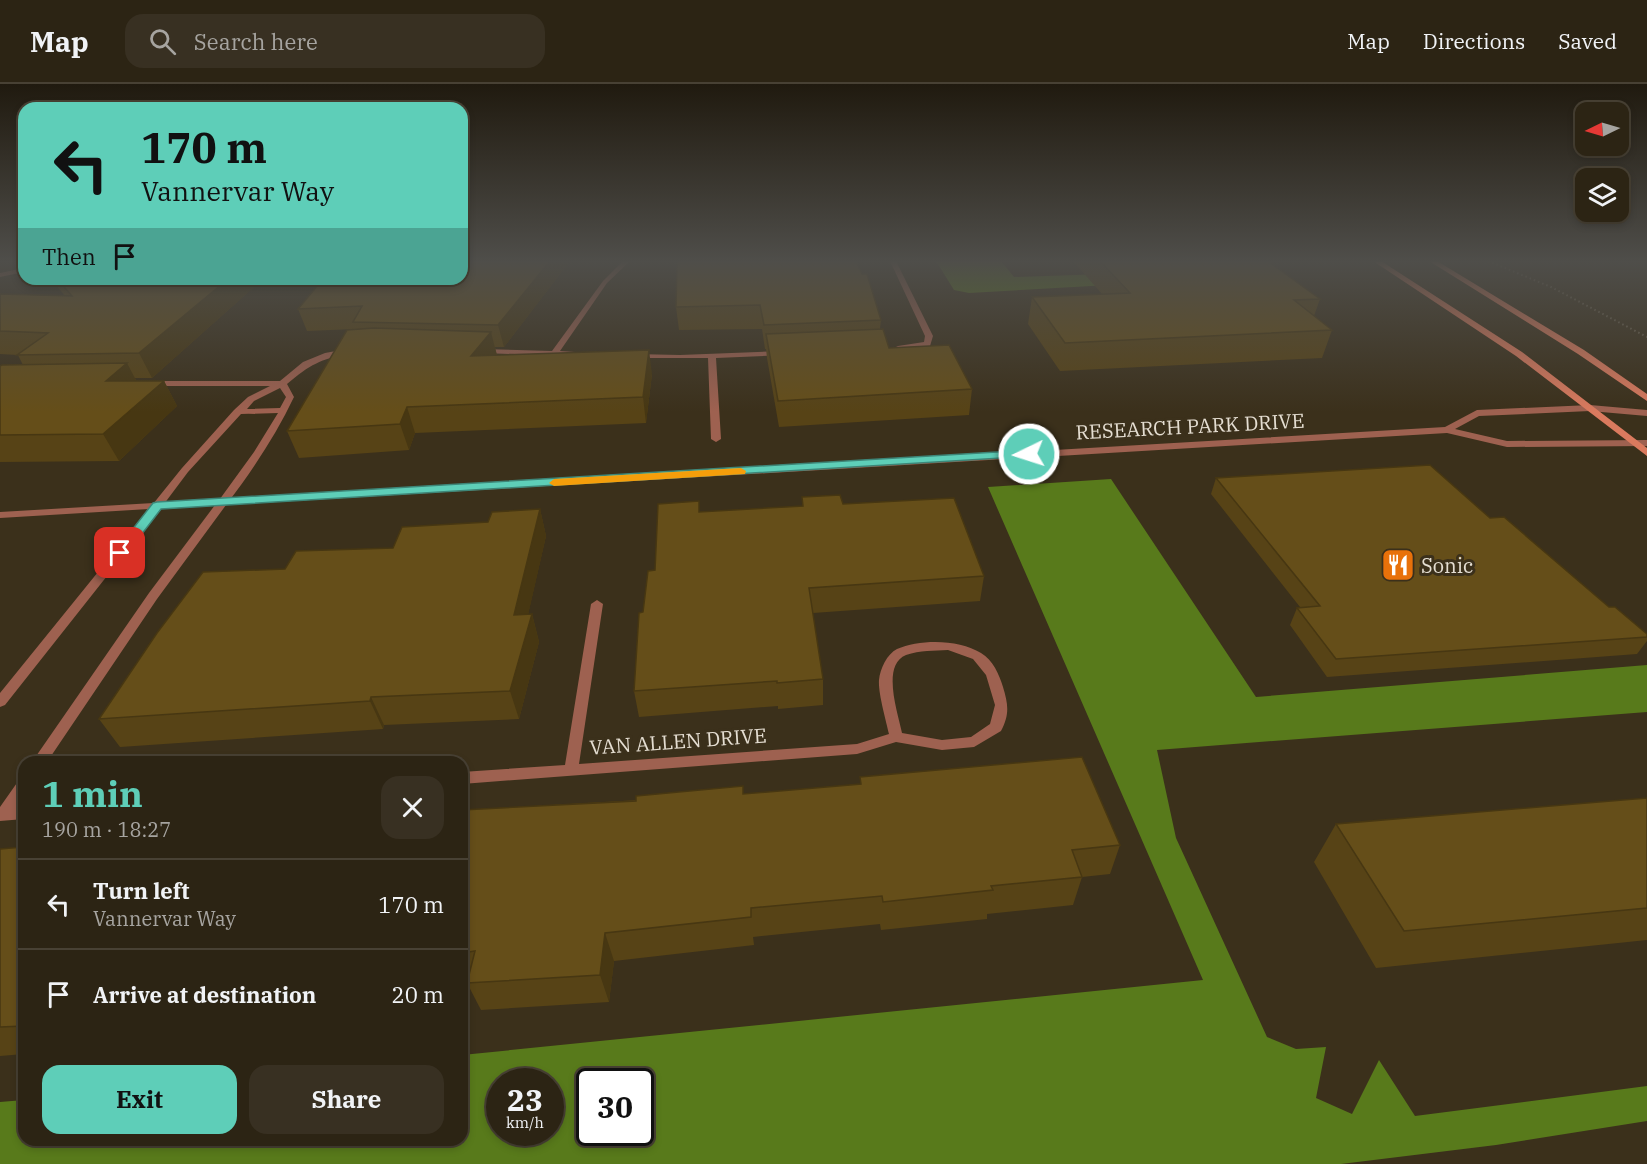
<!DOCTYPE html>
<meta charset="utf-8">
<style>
body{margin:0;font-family:"IBM Plex Serif",serif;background:#383022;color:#f1f3f6;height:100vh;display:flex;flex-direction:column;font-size:22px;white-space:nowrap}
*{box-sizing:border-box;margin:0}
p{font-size:20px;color:#a6a4a0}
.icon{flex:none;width:33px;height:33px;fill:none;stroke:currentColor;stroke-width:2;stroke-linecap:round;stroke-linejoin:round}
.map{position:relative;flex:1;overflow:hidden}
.drawer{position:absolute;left:18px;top:672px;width:450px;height:390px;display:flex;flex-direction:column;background:#2c2414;border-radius:18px;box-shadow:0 3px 9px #0003,0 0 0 2px #484134}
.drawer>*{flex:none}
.guide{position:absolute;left:18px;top:18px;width:450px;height:183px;border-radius:18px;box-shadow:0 3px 9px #0003,0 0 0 2px #484134;background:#5eceb8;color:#111;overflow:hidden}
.needle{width:39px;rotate:265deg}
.buttons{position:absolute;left:1575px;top:18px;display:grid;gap:12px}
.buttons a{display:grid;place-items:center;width:54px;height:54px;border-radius:12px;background:#2c2414;box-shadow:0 3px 9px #0003,0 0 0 2px #484134;font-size:30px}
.speed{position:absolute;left:486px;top:984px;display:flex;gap:12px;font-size:30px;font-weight:700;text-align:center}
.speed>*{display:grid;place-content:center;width:78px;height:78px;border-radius:50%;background:#2c2414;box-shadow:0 3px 9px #0003,0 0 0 2px #484134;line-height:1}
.speed small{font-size:15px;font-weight:400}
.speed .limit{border:3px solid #111;border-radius:9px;background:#fff;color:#111}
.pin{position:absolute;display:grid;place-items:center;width:51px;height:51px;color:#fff;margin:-26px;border-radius:12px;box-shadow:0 3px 9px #0006}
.me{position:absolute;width:66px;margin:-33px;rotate:266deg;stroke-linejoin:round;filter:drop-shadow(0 0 4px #0008)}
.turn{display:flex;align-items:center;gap:21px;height:126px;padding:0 24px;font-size:27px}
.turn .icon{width:78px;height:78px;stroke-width:2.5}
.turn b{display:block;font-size:42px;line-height:51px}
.then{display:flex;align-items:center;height:57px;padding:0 24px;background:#0003;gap:12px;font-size:22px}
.round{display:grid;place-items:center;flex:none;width:63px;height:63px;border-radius:18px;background:#383022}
.head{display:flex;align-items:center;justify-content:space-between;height:102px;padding:0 24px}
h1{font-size:36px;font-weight:800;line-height:45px;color:#5eceb8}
.button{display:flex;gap:12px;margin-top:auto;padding:12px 24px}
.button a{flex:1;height:69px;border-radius:18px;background:#5eceb8;color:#111;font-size:24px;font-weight:800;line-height:69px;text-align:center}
.button a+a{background:#383022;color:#f1f3f6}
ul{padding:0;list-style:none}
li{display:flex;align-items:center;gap:18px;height:90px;padding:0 24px;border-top:2px solid #484134}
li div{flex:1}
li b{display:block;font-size:22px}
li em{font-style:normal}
header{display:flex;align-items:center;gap:36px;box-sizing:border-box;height:84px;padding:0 30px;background:#2c2414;border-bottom:2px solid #484134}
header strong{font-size:28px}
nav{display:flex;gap:33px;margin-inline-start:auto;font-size:21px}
.search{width:420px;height:54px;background:#383022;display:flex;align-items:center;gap:15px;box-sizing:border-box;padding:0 21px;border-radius:18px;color:#a6a4a0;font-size:22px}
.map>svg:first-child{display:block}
.forest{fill:#587a1b;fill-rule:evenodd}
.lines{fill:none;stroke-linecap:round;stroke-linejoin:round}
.path{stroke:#6e6452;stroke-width:2;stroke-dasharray:1.5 3;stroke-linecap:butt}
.lane{fill:#9e6150;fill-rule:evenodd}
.street{fill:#9e6150;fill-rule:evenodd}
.secondary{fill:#da7a5e;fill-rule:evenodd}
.wall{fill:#574316}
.shaded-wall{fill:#473712}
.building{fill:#654e19;stroke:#473712;stroke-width:1.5}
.route{fill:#5eceb8;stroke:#3d8678;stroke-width:1.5}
.slow{fill:#f59e0b}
.labels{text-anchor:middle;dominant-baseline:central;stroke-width:6;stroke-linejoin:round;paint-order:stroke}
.street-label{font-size:20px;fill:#e5ded2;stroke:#3b301b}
.poi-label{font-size:20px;fill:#e5ded2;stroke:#3b301b;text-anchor:start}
</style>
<header>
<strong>Map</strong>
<div class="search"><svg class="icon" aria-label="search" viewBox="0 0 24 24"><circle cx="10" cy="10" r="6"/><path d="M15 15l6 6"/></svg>Search here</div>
<nav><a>Map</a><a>Directions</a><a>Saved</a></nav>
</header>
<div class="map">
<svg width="1647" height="1080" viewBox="0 0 1647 1080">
<rect width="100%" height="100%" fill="#3b301b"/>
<path class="forest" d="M936,177H1001L1014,193L1192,187L1216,195L969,209L954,206Z
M1111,395L1256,613L1647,581V628L1157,666L1176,754L1267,953L1296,965L1326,963L1316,1014L1352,1030L1379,976L1415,1032L1647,1002V1037L1496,1061L1341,1080H0V1018L24,1016V1056H462V971L1203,896L988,403ZM500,998H550V1048H500ZM590,998H640V1048H590Z"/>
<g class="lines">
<path class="path" d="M1488,177L1551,203L1647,253"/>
<path class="lane" d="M623,177H630L607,199L560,267L575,268V272L481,269L477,267L481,265L552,267L603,197Z
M890,177H896L933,252L930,262L898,266L894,264L898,262L924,258L925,252Z
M24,184V188L0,193V189Z
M347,265L351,267L350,269C319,276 311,280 287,300L294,313C276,351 252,387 226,421H218L217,419L254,368L278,329L241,330L188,388L161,424H153V420L182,384L234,326L248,313L270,302H151L147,299L148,297H280L303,278L325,269ZM280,304L286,313L280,324L247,325L254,317Z
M781,267H784V271L716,274L721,355L716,358L711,355L708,274H634L630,272L634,270L680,271Z"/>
<path class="street" d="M1590,321L1647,326V332L1590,327L1479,332L1455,345L1507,357L1647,356V362L1507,363L1447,349L226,421L157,515L47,678H32L149,509L215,421L160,425L5,621L0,623V609L149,425L0,434V428L1445,343L1477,326Z
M597,516L603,520L579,680L857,660L889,650C886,636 878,609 879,596C880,585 887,570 897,565C920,555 959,555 981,569C993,576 999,590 1003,603C1008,620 1010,630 1001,647L974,663L942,666L896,658L857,670L462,700V688L565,681L591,520ZM948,566L973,575L986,591L995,621L990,640L971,653L942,656L902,649C898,629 881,581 906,571C920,566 934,567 948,566Z
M24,694V711L16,724L24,723V735L0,737V723L19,696Z"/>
<path class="secondary" d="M1373,177H1381L1522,268L1647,364V372L1516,272Z
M1429,177H1437L1584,266L1647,310V317L1578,270Z"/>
</g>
<path class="wall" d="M570,177L504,263H495L497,271L652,290L646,339L415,349L409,366L299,374L287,347L355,245L307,247L298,225Z
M677,177L881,236L880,245L889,264L972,305L969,331L779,343L767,274L766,265H765L762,245L679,246L676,223Z
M1073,177H1268L1320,215L1314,232L1332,246L1322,274L1060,287L1028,240L1032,213L1102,210Z
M51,195H263L152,294H135L136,297H164L177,322L119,377L0,378V282L23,281L18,271L0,270V210L65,212Z
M1216,394L1490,434L1609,523L1647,550V557L1637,570L1327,593L1290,541L1297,524L1300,523L1211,410Z
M802,413L843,420L984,492L980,517L813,529L823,595V621L778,625V622L639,633L634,607L643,528L655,486L700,428L802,422Z
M540,425L546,452L528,530H532L539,558L519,635L384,641L383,645L120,663L99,635L393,464Z
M860,693L1120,761L1110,790L1082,793L1073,821L987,830V835L881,846L880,840L753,853L754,861L614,877L609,918L481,926L467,899L468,897L462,898V726L744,710L860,700Z
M1647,714V856L1376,884L1314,778L1336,740Z
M24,763V970L0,972V765Z"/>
<path class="shaded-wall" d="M550,177H570L504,263L498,241Z
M228,195H263L152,294L139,269Z
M491,248L497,272H471Z
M649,266L652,290L646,339L643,313Z
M127,279L140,304L106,297Z
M164,297L177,322L119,377L103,350Z
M407,323L415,349L409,366L400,340Z
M540,425L546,452L522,558L514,531Z
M532,530L539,558L519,635L510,607Z
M371,613L384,641L383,645L370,617Z
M605,849L614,877L609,918L600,891Z"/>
<path class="building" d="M462,177H550L498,241L353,238L362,222L298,225L323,195H462Z
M677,177H856L862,190H867L881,236L764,241L760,221L676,223Z
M1100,177H1268L1320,215L1294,216L1332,246L1065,259L1032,213L1130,209Z
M57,195H228L139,269L17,271L48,249L0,247V210L72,212Z
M374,244L491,248L471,272L649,266L643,313L407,323L400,340L287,347L347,246Z
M883,245L889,264L949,261L972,305L778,317L766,250Z
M127,279L106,297H164L103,350L0,351V282L2,281Z
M1430,381L1490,434L1504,433L1609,523H1615L1647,550V553L1336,575L1297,524L1320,522L1216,394Z
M840,411L843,420L954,414L984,492L809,504L823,595L777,599V597L634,607L639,529L643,528L648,487L655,486L658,420L699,417V428L803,422L802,413Z
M540,425L514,531L532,530L510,607L371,613L370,617L99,635L157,549L203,488L285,485L296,467L393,464L402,443L488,438L492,428Z
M1082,673L1120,761L1072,766L1082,793L991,802L993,806L883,818L882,812L751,824V833L605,849L600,891L467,899L475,867L462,869V726L636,717V712L743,702V710L861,700L860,693Z
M1647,714V824L1404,847L1336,740Z
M23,763L24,942L0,943V765Z"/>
<linearGradient id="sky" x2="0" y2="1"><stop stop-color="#201a0f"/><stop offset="0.54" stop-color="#4f4e4a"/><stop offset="1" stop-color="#4f4e4a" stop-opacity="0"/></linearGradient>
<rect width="1647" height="328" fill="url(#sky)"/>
<path class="route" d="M1029,366L1033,367V372L161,425L125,472L120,473L114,469L153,419L157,418Z"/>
<path class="slow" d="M741,384L746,387L745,390L554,402L549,399L554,395Z"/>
<defs>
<g id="restaurant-square" transform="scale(1.725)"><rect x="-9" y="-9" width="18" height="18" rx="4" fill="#e8710a" stroke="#3b301b"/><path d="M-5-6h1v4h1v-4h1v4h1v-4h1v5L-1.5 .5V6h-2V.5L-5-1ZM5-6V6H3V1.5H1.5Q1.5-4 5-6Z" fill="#fff"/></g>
</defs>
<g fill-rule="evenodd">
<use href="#restaurant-square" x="1398" y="481"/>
</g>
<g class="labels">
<g class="street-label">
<text transform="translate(1190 342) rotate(-3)">RESEARCH PARK DRIVE</text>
<text transform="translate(678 657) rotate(-4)">VAN ALLEN DRIVE</text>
</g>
<g class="poi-label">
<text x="1421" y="481">Sonic</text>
</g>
</g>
</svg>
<div class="buttons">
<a><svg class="needle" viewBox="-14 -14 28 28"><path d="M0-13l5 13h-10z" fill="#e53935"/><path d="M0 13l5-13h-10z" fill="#a6a4a0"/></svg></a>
<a><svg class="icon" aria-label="layers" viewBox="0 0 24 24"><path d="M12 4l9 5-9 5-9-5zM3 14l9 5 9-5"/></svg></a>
</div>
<div class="speed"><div>23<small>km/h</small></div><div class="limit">30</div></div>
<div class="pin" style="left:120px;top:469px;background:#d93025"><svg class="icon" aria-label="arrive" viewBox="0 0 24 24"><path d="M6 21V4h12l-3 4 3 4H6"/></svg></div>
<svg class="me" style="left:1029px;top:370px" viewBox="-20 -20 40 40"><circle r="17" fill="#5eceb8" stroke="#fff" stroke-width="3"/><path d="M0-11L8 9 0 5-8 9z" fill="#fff"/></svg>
<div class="guide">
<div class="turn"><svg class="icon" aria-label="left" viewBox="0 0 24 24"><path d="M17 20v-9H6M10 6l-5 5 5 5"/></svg><div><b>170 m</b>Vannervar Way</div></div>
<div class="then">Then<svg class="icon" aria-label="arrive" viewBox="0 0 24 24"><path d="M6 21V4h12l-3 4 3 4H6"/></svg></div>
</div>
<section class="drawer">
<div class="head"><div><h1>1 min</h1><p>190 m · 18:27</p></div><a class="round"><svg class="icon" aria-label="close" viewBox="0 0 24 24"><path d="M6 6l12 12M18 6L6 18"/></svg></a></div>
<ul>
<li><svg class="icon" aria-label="left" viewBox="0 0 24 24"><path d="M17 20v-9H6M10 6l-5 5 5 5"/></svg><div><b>Turn left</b><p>Vannervar Way</p></div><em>170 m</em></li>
<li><svg class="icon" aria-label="arrive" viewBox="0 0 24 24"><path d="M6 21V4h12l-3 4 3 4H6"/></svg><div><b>Arrive at destination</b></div><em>20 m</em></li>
</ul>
<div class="button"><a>Exit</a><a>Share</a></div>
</section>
</div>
